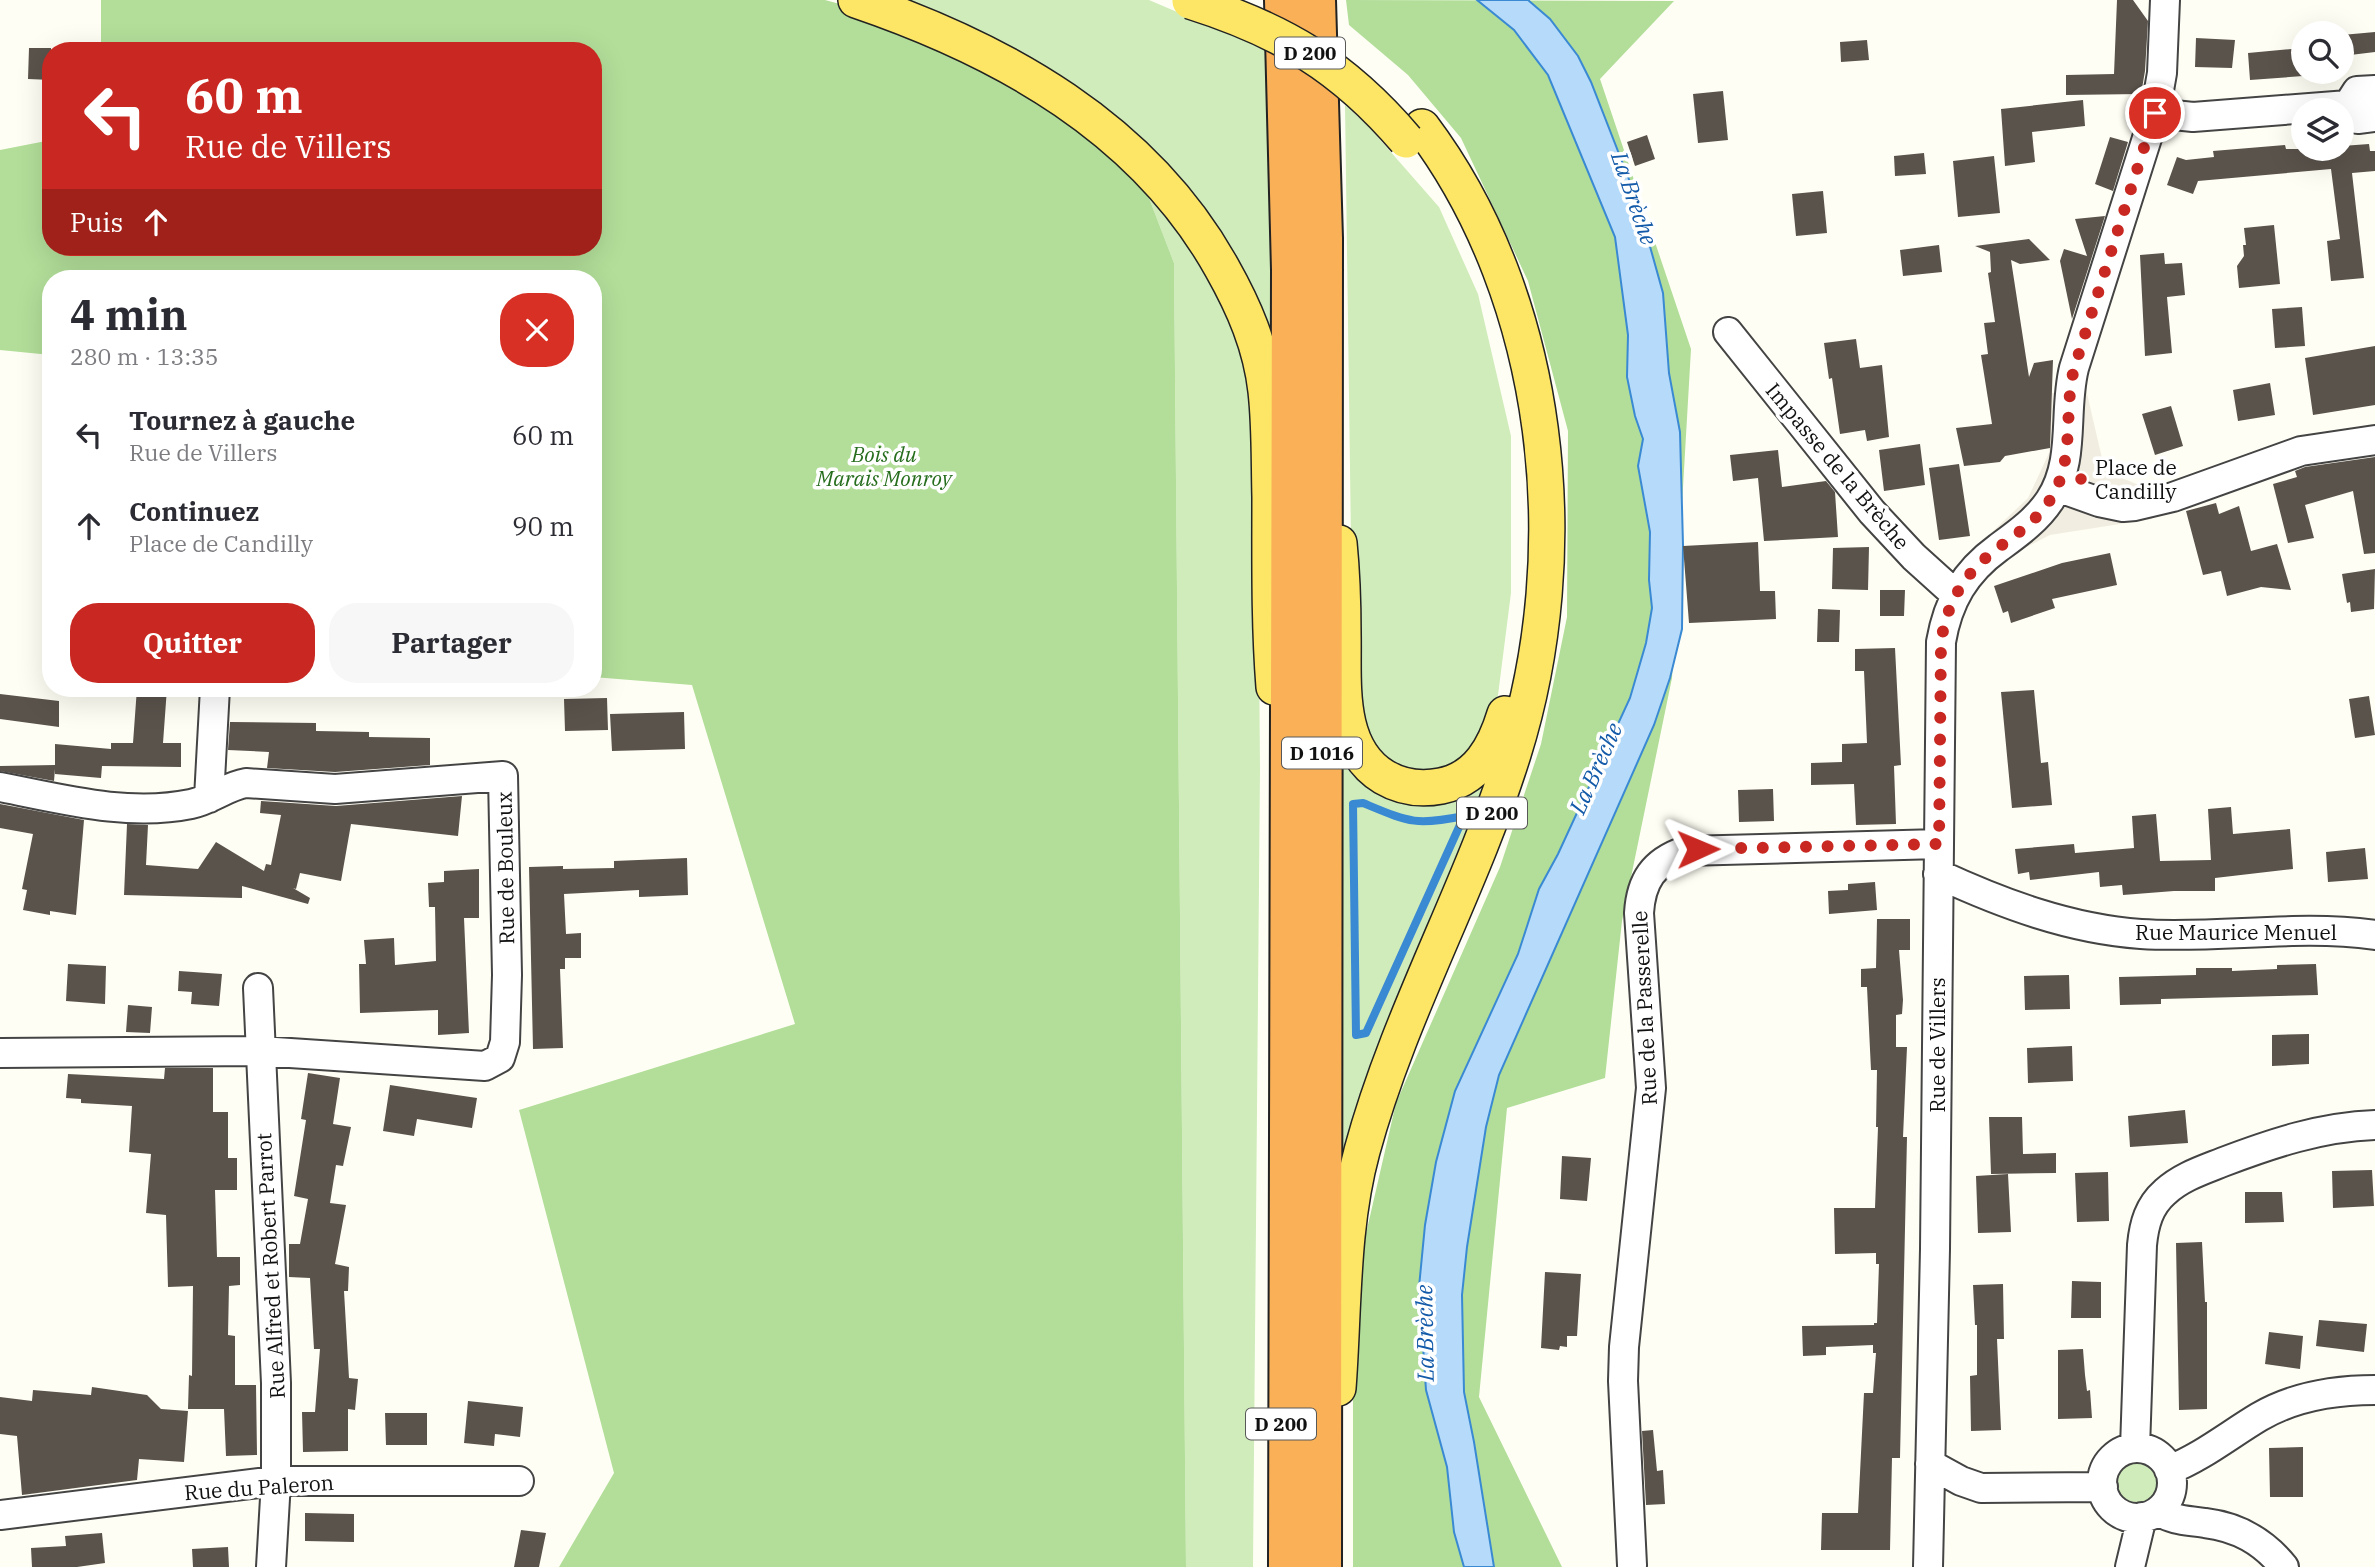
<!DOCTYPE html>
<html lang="fr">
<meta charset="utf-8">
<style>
body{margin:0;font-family:"IBM Plex Serif",serif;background:#f7f7f7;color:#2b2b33;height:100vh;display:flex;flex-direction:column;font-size:26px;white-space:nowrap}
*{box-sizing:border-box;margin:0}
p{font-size:23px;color:#7c7c81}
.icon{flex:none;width:38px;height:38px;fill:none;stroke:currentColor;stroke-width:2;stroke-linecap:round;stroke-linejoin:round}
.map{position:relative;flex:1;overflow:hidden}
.sheet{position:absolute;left:42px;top:270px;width:560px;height:427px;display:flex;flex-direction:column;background:#fff;border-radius:28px;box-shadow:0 7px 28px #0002}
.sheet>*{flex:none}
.banner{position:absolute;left:42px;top:42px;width:560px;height:214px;border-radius:28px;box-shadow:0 7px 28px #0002;background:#c82821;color:#fff;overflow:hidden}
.fabs{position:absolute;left:2291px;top:21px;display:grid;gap:14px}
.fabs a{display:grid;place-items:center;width:63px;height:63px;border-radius:50%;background:#fff;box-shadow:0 7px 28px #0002;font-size:35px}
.pin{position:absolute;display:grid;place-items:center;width:60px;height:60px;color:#fff;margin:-30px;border:4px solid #fff;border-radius:50%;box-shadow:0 2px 7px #0007}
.me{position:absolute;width:77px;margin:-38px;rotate:89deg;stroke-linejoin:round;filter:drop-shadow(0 0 5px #0008)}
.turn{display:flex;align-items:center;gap:24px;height:147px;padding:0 28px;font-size:32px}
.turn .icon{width:91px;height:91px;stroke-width:2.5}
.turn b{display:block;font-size:49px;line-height:60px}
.then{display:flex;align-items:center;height:66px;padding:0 28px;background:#0003;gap:14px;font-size:26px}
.round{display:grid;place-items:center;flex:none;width:74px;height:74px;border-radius:28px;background:#f7f7f7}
.overview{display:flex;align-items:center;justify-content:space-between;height:119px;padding:0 28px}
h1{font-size:42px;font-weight:700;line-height:52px}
.cta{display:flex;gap:14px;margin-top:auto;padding:14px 28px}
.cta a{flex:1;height:80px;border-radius:28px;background:#c82821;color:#fff;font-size:28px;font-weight:700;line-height:80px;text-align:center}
.cta a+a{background:#f7f7f7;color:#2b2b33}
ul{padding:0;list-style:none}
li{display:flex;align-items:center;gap:21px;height:91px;padding:0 28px}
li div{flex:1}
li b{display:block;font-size:26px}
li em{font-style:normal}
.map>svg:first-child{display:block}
.green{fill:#d0ecbb}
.forest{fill:#b2de99}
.plaza{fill:#f1eee1}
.water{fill:#b6daf9;stroke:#3a89d3;stroke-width:2}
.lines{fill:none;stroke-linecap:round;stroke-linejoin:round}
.stream{stroke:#3a89d3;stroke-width:8}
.building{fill:#5a534c}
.minor-casing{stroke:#444;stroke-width:32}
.major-casing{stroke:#222;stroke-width:38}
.highway-casing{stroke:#222;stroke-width:42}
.minor{stroke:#fff;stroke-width:28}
.major{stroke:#fde666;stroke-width:35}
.highway{stroke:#fab057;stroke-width:38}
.major-bridge-casing{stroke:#222;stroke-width:38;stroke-linecap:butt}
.major-bridge{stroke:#fde666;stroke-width:35}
.route{stroke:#c82821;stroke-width:12;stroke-dasharray:0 21.6}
.poi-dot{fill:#c82821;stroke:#fff;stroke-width:2.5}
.labels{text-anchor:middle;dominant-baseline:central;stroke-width:7;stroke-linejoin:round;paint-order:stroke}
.shield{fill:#fff;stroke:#585858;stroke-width:2}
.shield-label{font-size:19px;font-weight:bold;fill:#111}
.park-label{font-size:21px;font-style:italic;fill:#266d1d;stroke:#fff}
.street-label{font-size:21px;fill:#111;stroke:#fff}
.poi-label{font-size:21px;fill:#111;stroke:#fff;text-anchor:start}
.water-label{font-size:23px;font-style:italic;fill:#135aa9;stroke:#fff}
</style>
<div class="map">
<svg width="2375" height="1567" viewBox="0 0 2375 1567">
<rect width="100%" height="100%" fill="#fffef4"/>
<path class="green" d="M898,0H1149L1273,53L1276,334H1267L1221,245Z
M1345,105L1368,126L1439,207L1478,294L1511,436V593L1498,695L1482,746L1446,771L1416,776L1376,761L1353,687Z
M1144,185L1211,270L1257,392L1260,769L1253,1567H1186L1174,263Z
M1339,761L1362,784L1411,804L1453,801L1489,773L1365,1095L1339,1174Z
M2116 1483a21 21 0 1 1 42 0a21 21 0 1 1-42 0Z"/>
<path class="forest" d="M101,0H825L877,14L1086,127L1144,185L1174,263L1186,1567H559L614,1473L519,1110L795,1024L692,685L593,677V278H51V355L0,350V150L51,140V247H593V51H101Z
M1346,0L1674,1L1600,79L1691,349L1672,678L1622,921L1605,1078L1507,1108L1479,1397L1562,1567H1353V1386L1362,1251L1396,1103L1500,867L1541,744L1567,617L1568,431L1528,281L1461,138L1408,75L1349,25Z"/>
<path class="plaza" d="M2086,389L2105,471L2146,488L2152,519L2050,535L2011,555L1991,533L2028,498L2049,453L2052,393Z"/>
<path class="water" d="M1477,0H1528L1550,19L1578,56L1591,82L1637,200L1663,293L1669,373L1680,432L1683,545L1682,629L1670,678L1654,725L1499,1075L1486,1127L1467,1247L1462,1295L1464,1392L1474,1442L1494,1567H1464L1454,1532L1447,1467L1426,1390L1419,1287L1425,1225L1436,1162L1455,1091L1518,954L1539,889L1558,854L1630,698L1646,643L1652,608L1649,580L1650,532L1638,466L1643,439L1635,416L1627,377L1628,335L1615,237L1548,75L1514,30Z"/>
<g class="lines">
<path class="stream" d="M1363,803C1409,822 1415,826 1464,816L1366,1033L1356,1035L1353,804Z"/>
</g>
<path class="building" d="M2117,0H2133L2148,21L2145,71L2141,94L2066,95V75L2114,74Z
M2375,32V52L2342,56V35Z
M2196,38L2235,40L2232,68L2195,67Z
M1867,40L1869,60L1841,62L1840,42Z
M29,48H51V80L28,79Z
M2303,48V76L2250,80L2248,53Z
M1723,91L1728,140L1698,143L1693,94Z
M2083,100L2085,126L2032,132L2035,162L2005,166L2001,109Z
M1647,135L1655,159L1635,166L1627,142Z
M2110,137L2128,142L2113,191L2095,184Z
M2369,144L2370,151H2375V171L2352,173L2364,278L2331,281L2327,241L2340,239L2331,169L2198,181L2193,194L2167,185L2177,157L2186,160L2214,157L2213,151L2285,145L2286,149H2342V146Z
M1924,153L1926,174L1895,176L1894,156Z
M1994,156L2000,213L1958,217L1953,161Z
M1823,191L1827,233L1796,236L1792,194Z
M2105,216L2072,319L2060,261L2064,249L2087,256L2075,219Z
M2274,225L2280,284L2239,288L2237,266L2244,256L2243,245H2246L2244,228Z
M2029,239L2050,260L2020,264L2011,260L2029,377L2034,363L2053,360L2050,448L2005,456L2000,462L1964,466L1956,428L1992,424L1981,355L1988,354L1984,323L1995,322L1988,273L1991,272L1990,252L1975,246Z
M1939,245L1942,272L1903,276L1900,250Z
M2164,253L2165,264L2182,263L2185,295L2167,297L2172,353L2145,356L2140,255Z
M2302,307L2305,346L2275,348L2272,309Z
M1856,339L1860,368L1882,365L1889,437L1867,441L1865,430L1840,434L1832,378L1829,379L1824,343Z
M2375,346V405L2313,415L2305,358Z
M2270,383L2275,415L2238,421L2233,390Z
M2171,406L2183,446L2155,455L2142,414Z
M1920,444L1925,485L1884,491L1879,450Z
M1778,450L1782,487L1826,481L1835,492L1838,537L1764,541L1758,478L1733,481L1730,455Z
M2375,457V553L2364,554L2353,491L2305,505L2314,538L2288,543L2273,484L2297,477L2295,471L2305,467Z
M1959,464L1970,536L1939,540L1929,468Z
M2216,503L2219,514L2239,506L2251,551L2277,544L2291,590L2261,587L2227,596L2221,571L2203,575L2186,511Z
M1758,542L1760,591H1775L1776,619L1689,623L1683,546Z
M1869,547L1868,590L1832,589L1833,548Z
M2110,553L2117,585L2052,599L2055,608L2011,623L2008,611L2003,613L1994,586L2062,563Z
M2375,569L2374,609L2351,612L2350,602L2347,603L2342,574Z
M1880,590H1905L1904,616H1880Z
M1818,609L1840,610L1839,642H1817Z
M1895,648L1901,765L1894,766L1896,824L1856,825L1854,784L1811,785V763L1842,762V744L1867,743L1864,671H1855V649Z
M137,688H167L163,743H181V767L102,766L101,778L55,774V769L54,781L0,771V766L55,765V744L111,749V743H133Z
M2034,690L2041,763L2048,762L2052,805L2012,808L2001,692Z
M0,694L59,701V727L0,719Z
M2369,696L2375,735L2355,738L2349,699Z
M607,698L608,730L565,731L564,699Z
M684,712L685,749L612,751L610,714Z
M230,722L316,723V731L369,732V737L430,738V765L335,772L267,768L269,752L228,750Z
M1773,789L1774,821L1739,822L1738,790Z
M462,796L458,836L351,824L341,881L300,873L296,889L293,888L310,898L308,904L242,886V898L124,895L127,824L148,825L146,865L198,869L216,842L264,871L266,864L271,865L281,815L260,813L261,801L336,806Z
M0,804L84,820L76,915L50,911V915L23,910L27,890L22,889L33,834L0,828Z
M2231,807L2233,834L2290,829L2293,869L2215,878V891H2174L2123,895L2122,885L2100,887L2099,872L2030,880L2029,872L2018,874L2015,849L2074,844L2075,853L2134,848L2132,816L2156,814L2160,861L2211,860L2208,809Z
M2365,848L2368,879L2328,882L2326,852Z
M687,858L688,895L639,897V890L564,894L566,934L581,933V958H565V969H560L563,1048L533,1049L529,867L563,866V869L614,868V861Z
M479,869V918H464L469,1033L438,1035V1010L360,1013L359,964H366L364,940L394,938L395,965L436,961L435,907H429L428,883L444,882V871Z
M1875,882L1877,910L1829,914L1828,891L1848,890V884Z
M1877,919H1910V950H1899L1903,1000L1902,1014L1896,1015V1047H1907L1903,1137H1907L1900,1458H1892L1890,1550H1821L1822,1513H1858L1864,1393H1873L1876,1353H1873V1345L1826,1347V1355L1803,1356L1802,1326L1874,1325V1323H1877L1879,1264H1876V1253L1835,1254L1834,1208H1875L1878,1127H1876L1877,1070H1871L1867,987H1861V969L1876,968Z
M68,964L106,966L105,1004L66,1001Z
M2316,964L2318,995L2161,999V1004L2120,1005L2119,977L2196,975V968H2232V971L2277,969V965Z
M179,971L222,974L219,1006L191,1004L192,992L178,991Z
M2069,975L2070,1009L2025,1010L2024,976Z
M128,1005L152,1007L150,1033L126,1032Z
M2309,1034V1064L2272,1066V1035Z
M2072,1046L2073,1081L2028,1083L2027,1048Z
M165,1068H213V1112H228V1158H237V1190H215L217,1257H240V1285L229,1286L228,1335L235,1336V1385H256L257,1455L226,1456L224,1409H188L189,1375L192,1376L193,1286L168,1287L166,1215L146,1213L151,1154L129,1152L132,1106L81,1103V1099L66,1098L68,1074L164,1079Z
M308,1073L340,1078L333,1124L351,1127L343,1166L336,1165L330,1203L346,1205L335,1264L349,1267L348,1291H344L349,1378L358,1379L355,1410L348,1409V1451L303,1452L302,1412H315L320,1349H314L310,1278L289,1277V1244H300L308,1199L294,1196L306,1120L301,1119Z
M390,1085L477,1098L472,1128L417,1119L414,1136L383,1131Z
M2185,1110L2188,1143L2130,1147L2128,1116Z
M1989,1117H2022L2023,1154L2056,1153V1173L1991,1174Z
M1562,1156L1591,1158L1587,1201L1560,1199Z
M2372,1170L2374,1206L2333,1208L2332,1171Z
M2108,1172L2109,1221L2077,1222L2075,1173Z
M2008,1174L2011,1232L1978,1233L1976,1176Z
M2245,1192H2282L2284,1222L2245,1223Z
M2202,1242L2205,1302H2207V1409L2179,1410L2176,1243Z
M1545,1272L1581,1274L1577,1336H1567V1347L1560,1346L1559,1350L1541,1348Z
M2072,1281L2101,1282V1318H2071Z
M2003,1284L2004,1339H1997L2001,1430L1971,1431L1970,1376L1977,1375V1325H1975L1973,1285Z
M2319,1320L2367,1324L2364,1352L2316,1346Z
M2269,1332L2303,1336L2300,1369L2265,1364Z
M2083,1349L2085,1375L2087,1391L2090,1390L2092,1418L2058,1419V1350Z
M92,1387L147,1395L161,1409L188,1411L184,1462L139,1459L137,1480L22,1495L17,1436L0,1434V1397L32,1401L33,1390L91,1395Z
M468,1401L523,1407L520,1437L495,1434L494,1446L464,1443Z
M385,1413H427V1445H386Z
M1653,1430L1657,1471L1663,1470L1665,1504L1646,1505L1642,1431Z
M2303,1447V1497H2270L2269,1448Z
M305,1513L354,1514V1542L305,1541Z
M521,1530L546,1533L539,1567H514Z
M102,1533L105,1563L77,1567H32L31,1548L66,1546L65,1536Z
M228,1547L229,1567H193L192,1549Z"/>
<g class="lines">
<g class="minor-casing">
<path id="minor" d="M2348,105L2357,91L2375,90
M2348,105L2358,119L2375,117
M2155,113L2193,117L2348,105
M1728,332L1872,512L1914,557L1955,594
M2057,487L2099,502L2123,507L2135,506L2173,497L2301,451L2375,440
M0,787C62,799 128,817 191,804C211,800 227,786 246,783L335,789L503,776L507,975L505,1042L500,1058L485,1066L260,1051L0,1053
M209,798L215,688
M1938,874C2003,904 2070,929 2141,934C2219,939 2298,924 2375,935
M258,988L276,1383V1481L271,1567
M2135,1448L2142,1245C2144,1224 2149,1206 2165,1192C2181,1177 2203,1170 2223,1162C2273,1143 2321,1127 2375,1125
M2102 1483a35 35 0 1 1 70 0a35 35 0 1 1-70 0Z
M1930,1464L1961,1481L1981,1488L2103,1487
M2169,1470C2202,1457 2229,1435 2259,1417C2293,1397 2335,1390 2375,1390
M2158,1511C2174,1521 2187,1520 2205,1523C2238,1527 2263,1541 2284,1567
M0,1515L276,1481H519
M1632,1565L1623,1381L1624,1347L1651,1088L1639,913C1641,881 1653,862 1685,851L1939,844
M1928,1567L1935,1249L1941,642C1948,601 1965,572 1998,548C2017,534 2037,520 2050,500C2076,460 2063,412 2074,368L2155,113L2162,73L2165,0
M2130,1567L2142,1517"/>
</g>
<g class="major-casing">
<path id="major" d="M856,0C1003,50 1144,128 1222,268C1244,307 1261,346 1266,391C1270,426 1269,462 1270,497C1270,560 1269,623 1274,687
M1339,543C1342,573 1343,603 1343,634C1344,682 1336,748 1384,777C1401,787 1421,790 1441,786C1478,779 1495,747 1505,714
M1338,1388C1344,1309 1341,1228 1362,1151C1399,1014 1471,889 1513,754C1577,551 1552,300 1422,127"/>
</g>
<g class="highway-casing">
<path id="highway" d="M1284,0L1291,270L1288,1567
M1316,0L1323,238L1322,1567"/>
</g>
<use href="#minor" class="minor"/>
<use href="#major" class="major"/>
<use href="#highway" class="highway"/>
<g class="major-bridge-casing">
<path id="major-bridge" d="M1190,1C1282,30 1343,66 1406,140"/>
</g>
<use href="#major-bridge" class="major-bridge"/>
</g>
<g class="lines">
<path class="route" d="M1698,849L1939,844L1941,642C1947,602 1965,572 1998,548C2017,534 2037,520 2050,500C2076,461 2063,412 2074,369L2155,113"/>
</g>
<circle class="poi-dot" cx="2081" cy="479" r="7"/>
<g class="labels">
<g class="shield">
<rect x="1275" y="37.5" width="70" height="31" rx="5"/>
<rect x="1282" y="737.5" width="80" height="31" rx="5"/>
<rect x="1457" y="797.5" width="70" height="31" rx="5"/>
<rect x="1246" y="1408.5" width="70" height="31" rx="5"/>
</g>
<g class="shield-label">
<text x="1310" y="53">D 200</text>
<text x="1322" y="753">D 1016</text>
<text x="1492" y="813">D 200</text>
<text x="1281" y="1424">D 200</text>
</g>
<g class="park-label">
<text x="884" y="454">Bois du<tspan x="884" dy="24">Marais Monroy</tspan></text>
</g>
<g class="street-label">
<text transform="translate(1838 466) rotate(50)">Impasse de la Brèche</text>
<text transform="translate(505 868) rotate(-91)">Rue de Bouleux</text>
<text x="2236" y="932">Rue Maurice Menuel</text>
<text transform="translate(1644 1008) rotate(-93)">Rue de la Passerelle</text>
<text transform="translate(1937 1045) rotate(-90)">Rue de Villers</text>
<text transform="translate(270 1266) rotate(-93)">Rue Alfred et Robert Parrot</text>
<text transform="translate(259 1487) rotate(-4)">Rue du Paleron</text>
</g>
<g class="poi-label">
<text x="2095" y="467">Place de<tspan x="2095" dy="24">Candilly</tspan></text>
</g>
<g class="water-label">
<text transform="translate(1635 198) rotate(71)">La Brèche</text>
<text transform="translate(1595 768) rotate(-66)">La Brèche</text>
<text transform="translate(1424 1333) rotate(-91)">La Brèche</text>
</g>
</g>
</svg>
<div class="fabs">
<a><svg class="icon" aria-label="search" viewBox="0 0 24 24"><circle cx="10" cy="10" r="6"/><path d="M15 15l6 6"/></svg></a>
<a><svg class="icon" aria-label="layers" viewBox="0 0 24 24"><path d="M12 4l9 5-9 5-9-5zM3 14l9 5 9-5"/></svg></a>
</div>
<div class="pin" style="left:2155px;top:113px;background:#d93025"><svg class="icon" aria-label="arrive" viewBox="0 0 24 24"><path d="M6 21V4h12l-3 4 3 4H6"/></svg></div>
<svg class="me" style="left:1698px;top:849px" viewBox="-20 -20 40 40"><path d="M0-17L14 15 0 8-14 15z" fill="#c82821" stroke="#fff" stroke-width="4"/></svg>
<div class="banner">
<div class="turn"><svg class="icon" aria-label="left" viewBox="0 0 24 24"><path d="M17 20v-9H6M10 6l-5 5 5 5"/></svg><div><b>60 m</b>Rue de Villers</div></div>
<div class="then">Puis<svg class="icon" aria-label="ahead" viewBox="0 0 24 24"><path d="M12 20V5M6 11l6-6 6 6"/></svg></div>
</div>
<section class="sheet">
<div class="overview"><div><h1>4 min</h1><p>280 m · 13:35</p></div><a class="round" style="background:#d93025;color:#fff"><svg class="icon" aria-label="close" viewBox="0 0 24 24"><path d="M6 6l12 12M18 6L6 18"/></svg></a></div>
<ul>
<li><svg class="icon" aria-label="left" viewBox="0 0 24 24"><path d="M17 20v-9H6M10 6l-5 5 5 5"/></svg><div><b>Tournez à gauche</b><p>Rue de Villers</p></div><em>60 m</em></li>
<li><svg class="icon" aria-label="ahead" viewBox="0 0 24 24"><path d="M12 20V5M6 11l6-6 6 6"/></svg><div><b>Continuez</b><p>Place de Candilly</p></div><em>90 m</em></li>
</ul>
<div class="cta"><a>Quitter</a><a>Partager</a></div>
</section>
</div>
